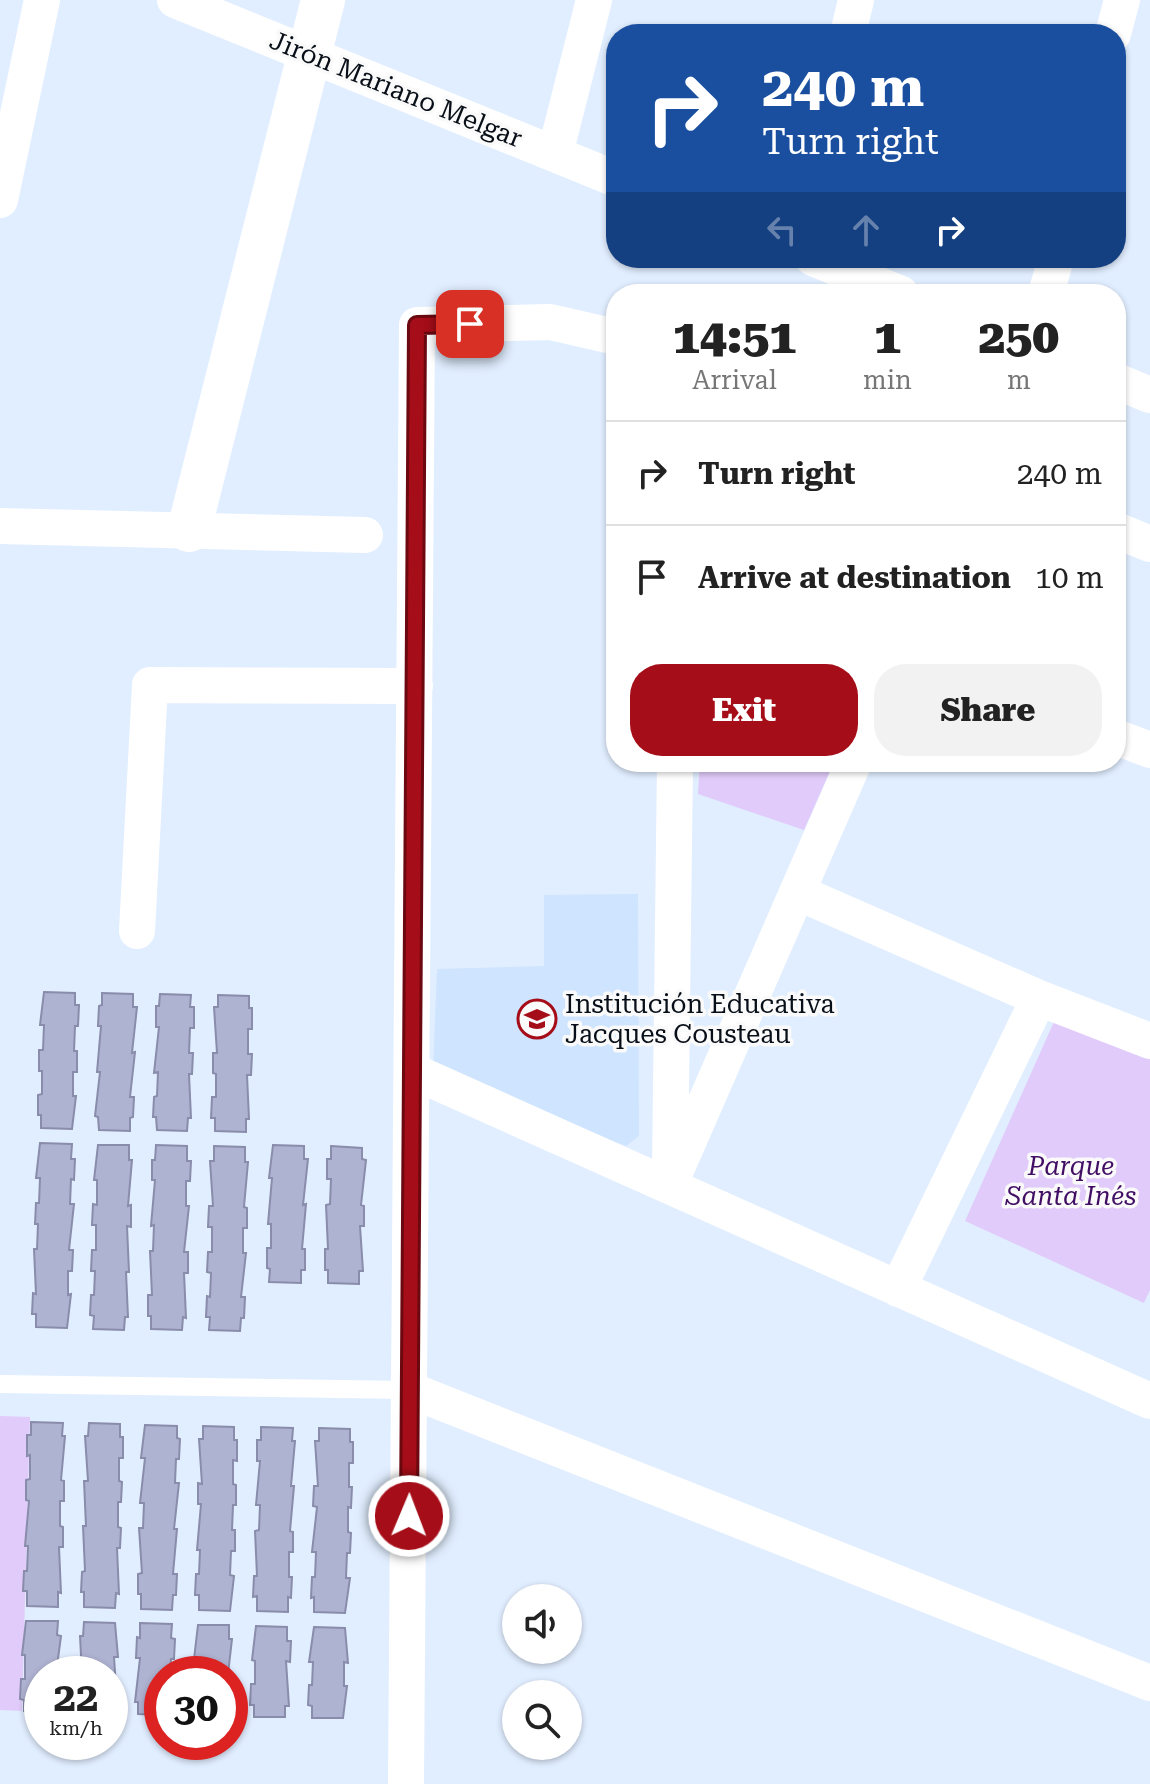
<!DOCTYPE html>
<meta charset="utf-8">
<style>
body{margin:0;font-family:"Roboto Serif",serif;background:#f2f2f2;color:#222;height:100vh;display:flex;flex-direction:column;font-size:30px;white-space:nowrap}
*{box-sizing:border-box;margin:0}
p{font-size:26px;color:#767676}
.icon{flex:none;width:44px;height:44px;fill:none;stroke:currentColor;stroke-width:2;stroke-linecap:round;stroke-linejoin:round}
.map{position:relative;flex:1;overflow:hidden}
.sheet{position:absolute;left:606px;top:284px;width:520px;height:488px;display:flex;flex-direction:column;background:#fff;border-radius:32px;box-shadow:0 2px 6px #0004}
.sheet>*{flex:none}
.guide{position:absolute;left:606px;top:24px;width:520px;height:244px;border-radius:32px;box-shadow:0 2px 6px #0004;background:#1a4fa0;color:#fff;overflow:hidden}
.fabs{position:absolute;left:502px;top:1584px;display:grid;gap:16px}
.fabs a{display:grid;place-items:center;width:80px;height:80px;border-radius:50%;background:#fff;box-shadow:0 2px 6px #0004;font-size:40px}
.speed{position:absolute;left:24px;top:1656px;display:flex;gap:16px;font-size:40px;font-weight:700;text-align:center}
.speed>*{display:grid;place-content:center;width:104px;height:104px;border-radius:50%;background:#fff;box-shadow:0 2px 6px #0004;line-height:1}
.speed small{font-size:20px;font-weight:400}
.speed .limit{border:12px solid #d22;background:#fff;color:#111}
.pin{position:absolute;display:grid;place-items:center;width:68px;height:68px;color:#fff;margin:-34px;border-radius:16px;box-shadow:0 4px 12px #0006}
.me{position:absolute;width:88px;margin:-44px;rotate:1deg;stroke-linejoin:round;filter:drop-shadow(0 0 6px #0008)}
.turn{display:flex;align-items:center;gap:28px;height:168px;padding:0 24px;font-size:36px}
.turn .icon{width:104px;height:104px;stroke-width:2.5}
.turn b{display:block;font-size:56px;line-height:68px}
.lanes{display:flex;align-items:center;height:76px;padding:0 24px;background:#0003;justify-content:center;gap:40px;direction:ltr}
.lanes .off{opacity:.35}
.eta{display:flex;justify-content:space-evenly;align-items:center;height:136px;text-align:center}
.eta b{font-size:48px;font-weight:800;line-height:56px}
.primary-button{display:flex;gap:16px;margin-top:auto;padding:16px 24px}
.primary-button a{flex:1;height:92px;border-radius:32px;background:#a50d18;color:#fff;font-size:32px;font-weight:800;line-height:92px;text-align:center}
.primary-button a+a{background:#f2f2f2;color:#222}
ul{padding:0;list-style:none}
li{display:flex;align-items:center;gap:24px;height:104px;padding:0 24px;border-top:2px solid #e0e0e0}
li div{flex:1}
li b{display:block;font-size:30px}
li em{font-style:normal}
.map>svg:first-child{display:block}
.built{fill:#cee4ff}
.green{fill:#e1cbfa}
.building{fill:#afb3d2;stroke:#898caa;stroke-width:2}
.lines{fill:none;stroke-linecap:round;stroke-linejoin:round}
.lane{stroke:#fff;stroke-width:18}
.street{stroke:#fff;stroke-width:36}
.secondary{stroke:#fff;stroke-width:44}
.route-casing{stroke:#6b0810;stroke-width:20}
.route{stroke:#a50d18;stroke-width:14}
.labels{text-anchor:middle;dominant-baseline:central;stroke-width:7;stroke-linejoin:round;paint-order:stroke}
.street-label{font-size:26px;fill:#080f18;stroke:#fafafa}
.poi-label{font-size:26px;fill:#080f18;stroke:#fafafa;text-anchor:start}
.park-label{font-size:26px;font-style:italic;fill:#410e63;stroke:#fafafa}
</style>
<div class="map">
<svg width="1150" height="1784" viewBox="0 0 1150 1784">
<rect width="100%" height="100%" fill="#e1eeff"/>
<path class="built" d="M638,894L639,1136L626,1146L433,1070L437,969L544,966V895Z"/>
<path class="green" d="M700,762H834L804,830L698,794Z
M1057,1015L1150,1057V1290L1144,1303L965,1221Z
M0,1416L30,1417L22,1711L0,1710Z"/>
<path class="building" d="M44,992L75,993V1005H79L78,1026H75L74,1051H77V1072H73V1096H76L72,1129L41,1128V1115H38V1095L42,1094V1071H39V1050H43L44,1025H40Z
M102,993L133,994V1007H137L132,1053L135,1052L130,1097H134L133,1117L130,1118V1131L99,1130L98,1117L95,1116L100,1072H97L101,1026H98L99,1006L102,1005Z
M160,994L191,995L190,1007H194V1028H190L189,1053H193L192,1074H189L191,1118H188L187,1131L157,1130L156,1117H153L154,1097L157,1096L158,1072L154,1073L159,1027H156V1006H159Z
M218,995L249,996V1008H252V1029H248V1054H252L251,1075H247L249,1119H246V1132L215,1131V1118H211L212,1097H216V1074L213,1073V1053H217L214,1007H218Z
M40,1143L72,1144L71,1159H75L74,1180L71,1179L70,1204H74L69,1250H73L72,1271H68V1295L71,1294L67,1328L36,1327V1314H32L33,1293L36,1294L34,1249H37L38,1224H35L36,1203H39L40,1178H36Z
M98,1145H129V1160H132L128,1206L131,1205V1227L127,1226L129,1272H126L128,1317H125L124,1330L93,1329L94,1316L90,1315L91,1295H94L95,1271H91L92,1250H96V1225H92L93,1204L97,1205V1180H94Z
M156,1145L187,1146V1161H191L190,1181H186V1206H189L184,1252H188V1273H184L186,1318L183,1317L182,1330L151,1329V1316H148V1295H152L150,1251H153L154,1225L151,1226L155,1180H152V1160H155Z
M273,1145L304,1146V1159H308L303,1205L306,1204L302,1249H305V1270H301V1283L269,1282L270,1269L267,1268V1248H271V1224H268L272,1178H269Z
M214,1146L245,1147V1162H248L244,1207L247,1208V1228H243V1253H246L241,1297H245L244,1318H241L240,1331L209,1330L210,1317H206L207,1296L210,1297L211,1273L207,1272L208,1252H212V1227H208L209,1206H213L210,1161H214Z
M331,1146L362,1148V1159L366,1160L361,1205L364,1206V1226H360L363,1271H359V1284L328,1283V1270H325V1249H328L326,1205L330,1204L331,1179H327V1159H331Z
M31,1422L63,1423L62,1436H65L61,1480L64,1481V1501H60V1526L63,1527V1547H59L61,1593L58,1592V1607L27,1606V1591H23L24,1571H27L28,1546H25L29,1501L26,1500V1480L30,1479V1455L27,1456V1435H31Z
M89,1423L120,1424V1437H123V1458H119V1481L122,1482L121,1502H118V1527L121,1528L120,1548H117L119,1594L116,1593L115,1608L84,1607V1592H81L82,1572L85,1571L83,1526H86L84,1481H88L85,1436H88Z
M145,1425L177,1426V1438L180,1439L179,1459H176L175,1483H179L174,1529H177L173,1574H177L176,1595H173L172,1610L141,1609V1594H138V1574L142,1573L139,1528H143L144,1503H140L145,1458H141Z
M203,1426L234,1427V1440H237V1461L233,1460V1484L236,1485V1505H233L232,1530H235V1551H231L230,1575L234,1576L230,1611L199,1610V1595H195L196,1574H199L200,1550H197L201,1504H198V1483L202,1484L199,1439H203Z
M261,1427L293,1428L292,1441H295L291,1486H294L290,1531L293,1532V1552H289V1577H292L291,1598L288,1597V1612L257,1611V1596L253,1597L254,1576H257L255,1531L259,1530L260,1505H256L260,1461H257V1440H261Z
M319,1428L350,1429V1442H353V1463H349V1487H352L351,1508L348,1507V1532L351,1533L350,1553H347L346,1578H350L345,1613L314,1612V1597L311,1598L312,1577H315L316,1552H312L317,1507L313,1506L314,1486H318L315,1441H319Z
M26,1621H58L57,1635L61,1636L56,1674H42V1712L24,1711V1700L20,1699L21,1679H25V1655H22Z
M84,1622L115,1623L118,1657H114L117,1702H113V1713H110V1674H82L80,1636H83Z
M140,1623L172,1624L171,1638L175,1639L174,1659H171L170,1674H162V1715L138,1714V1702H135L140,1658H136L137,1637L140,1638Z
M198,1625H229V1639H232L228,1674H197V1659H194Z
M256,1626L287,1627V1641H291L290,1662L286,1661L289,1706H285V1717H254V1705H250L251,1684H255V1661L252,1660Z
M314,1627L345,1628L348,1663L344,1662V1686H347L343,1718H312V1706L308,1705L309,1685H312L313,1662H309Z"/>
<g class="lines">
<path class="lane" d="M0,1384L410,1390"/>
<path class="street" d="M175,0L616,179
M848,34L856,0
M1113,34L1122,0
M555,154L594,0
M0,200L42,0
M813,258L901,294
M1046,294L1056,258
M1116,381L1150,395
M0,526L365,535
M1116,530L1150,544
M1116,737L1150,750
M799,893L1039,998L1150,1041
M137,931L150,685L415,686
M412,1071L1150,1401
M670,1169L675,762
M669,1186L854,762
M898,1289L1039,998
M410,1390L1150,1683
M406,1784L417,325L550,322L616,337"/>
<path class="secondary" d="M189,530L323,0"/>
</g>
<g class="lines">
<g class="route-casing">
<path id="route" d="M409,1516L417,325L470,324"/>
</g>
<use href="#route" class="route"/>
</g>
<defs>
<g id="school-ring" transform="scale(2)"><circle r="9.5" fill="#fafafa" stroke="#a50d18" stroke-width="1.5"/><path d="M0-5L7-2L0 1L-7-2ZM-4 1L0 2.5L4 1V4Q0 6-4 4Z" fill="#a50d18"/></g>
</defs>
<g fill-rule="evenodd">
<use href="#school-ring" x="537" y="1019"/>
</g>
<g class="labels">
<g class="street-label">
<text transform="translate(396 89) rotate(22)">Jirón Mariano Melgar</text>
</g>
<g class="poi-label">
<text x="565" y="1004">Institución Educativa<tspan x="565" dy="30">Jacques Cousteau</tspan></text>
</g>
<g class="park-label">
<text x="1071" y="1166">Parque<tspan x="1071" dy="30">Santa Inés</tspan></text>
</g>
</g>
</svg>
<div class="fabs">
<a><svg class="icon" aria-label="sound" viewBox="0 0 24 24"><path d="M4 9h4l5-4v14l-5-4H4zM17 9q2 3 0 6"/></svg></a>
<a><svg class="icon" aria-label="search" viewBox="0 0 24 24"><circle cx="10" cy="10" r="6"/><path d="M15 15l6 6"/></svg></a>
</div>
<div class="speed"><div>22<small>km/h</small></div><div class="limit">30</div></div>
<div class="pin" style="left:470px;top:324px;background:#d93025"><svg class="icon" aria-label="arrive" viewBox="0 0 24 24"><path d="M6 21V4h12l-3 4 3 4H6"/></svg></div>
<svg class="me" style="left:409px;top:1516px" viewBox="-20 -20 40 40"><circle r="17" fill="#a50d18" stroke="#fff" stroke-width="3"/><path d="M0-11L8 9 0 5-8 9z" fill="#fff"/></svg>
<div class="guide">
<div class="turn"><svg class="icon" aria-label="right" viewBox="0 0 24 24"><path d="M7 20v-9h11M14 6l5 5-5 5"/></svg><div><b>240 m</b>Turn right</div></div>
<div class="lanes"><svg class="icon off" aria-label="left" viewBox="0 0 24 24"><path d="M17 20v-9H6M10 6l-5 5 5 5"/></svg><svg class="icon off" aria-label="ahead" viewBox="0 0 24 24"><path d="M12 20V5M6 11l6-6 6 6"/></svg><svg class="icon" aria-label="right" viewBox="0 0 24 24"><path d="M7 20v-9h11M14 6l5 5-5 5"/></svg></div>
</div>
<section class="sheet">
<div class="eta">
<div><b>14:51</b><p>Arrival</p></div>
<div><b>1</b><p>min</p></div>
<div><b>250</b><p>m</p></div>
</div>
<ul>
<li><svg class="icon" aria-label="right" viewBox="0 0 24 24"><path d="M7 20v-9h11M14 6l5 5-5 5"/></svg><div><b>Turn right</b></div><em>240 m</em></li>
<li><svg class="icon" aria-label="arrive" viewBox="0 0 24 24"><path d="M6 21V4h12l-3 4 3 4H6"/></svg><div><b>Arrive at destination</b></div><em>10 m</em></li>
</ul>
<div class="primary-button"><a>Exit</a><a>Share</a></div>
</section>
</div>
